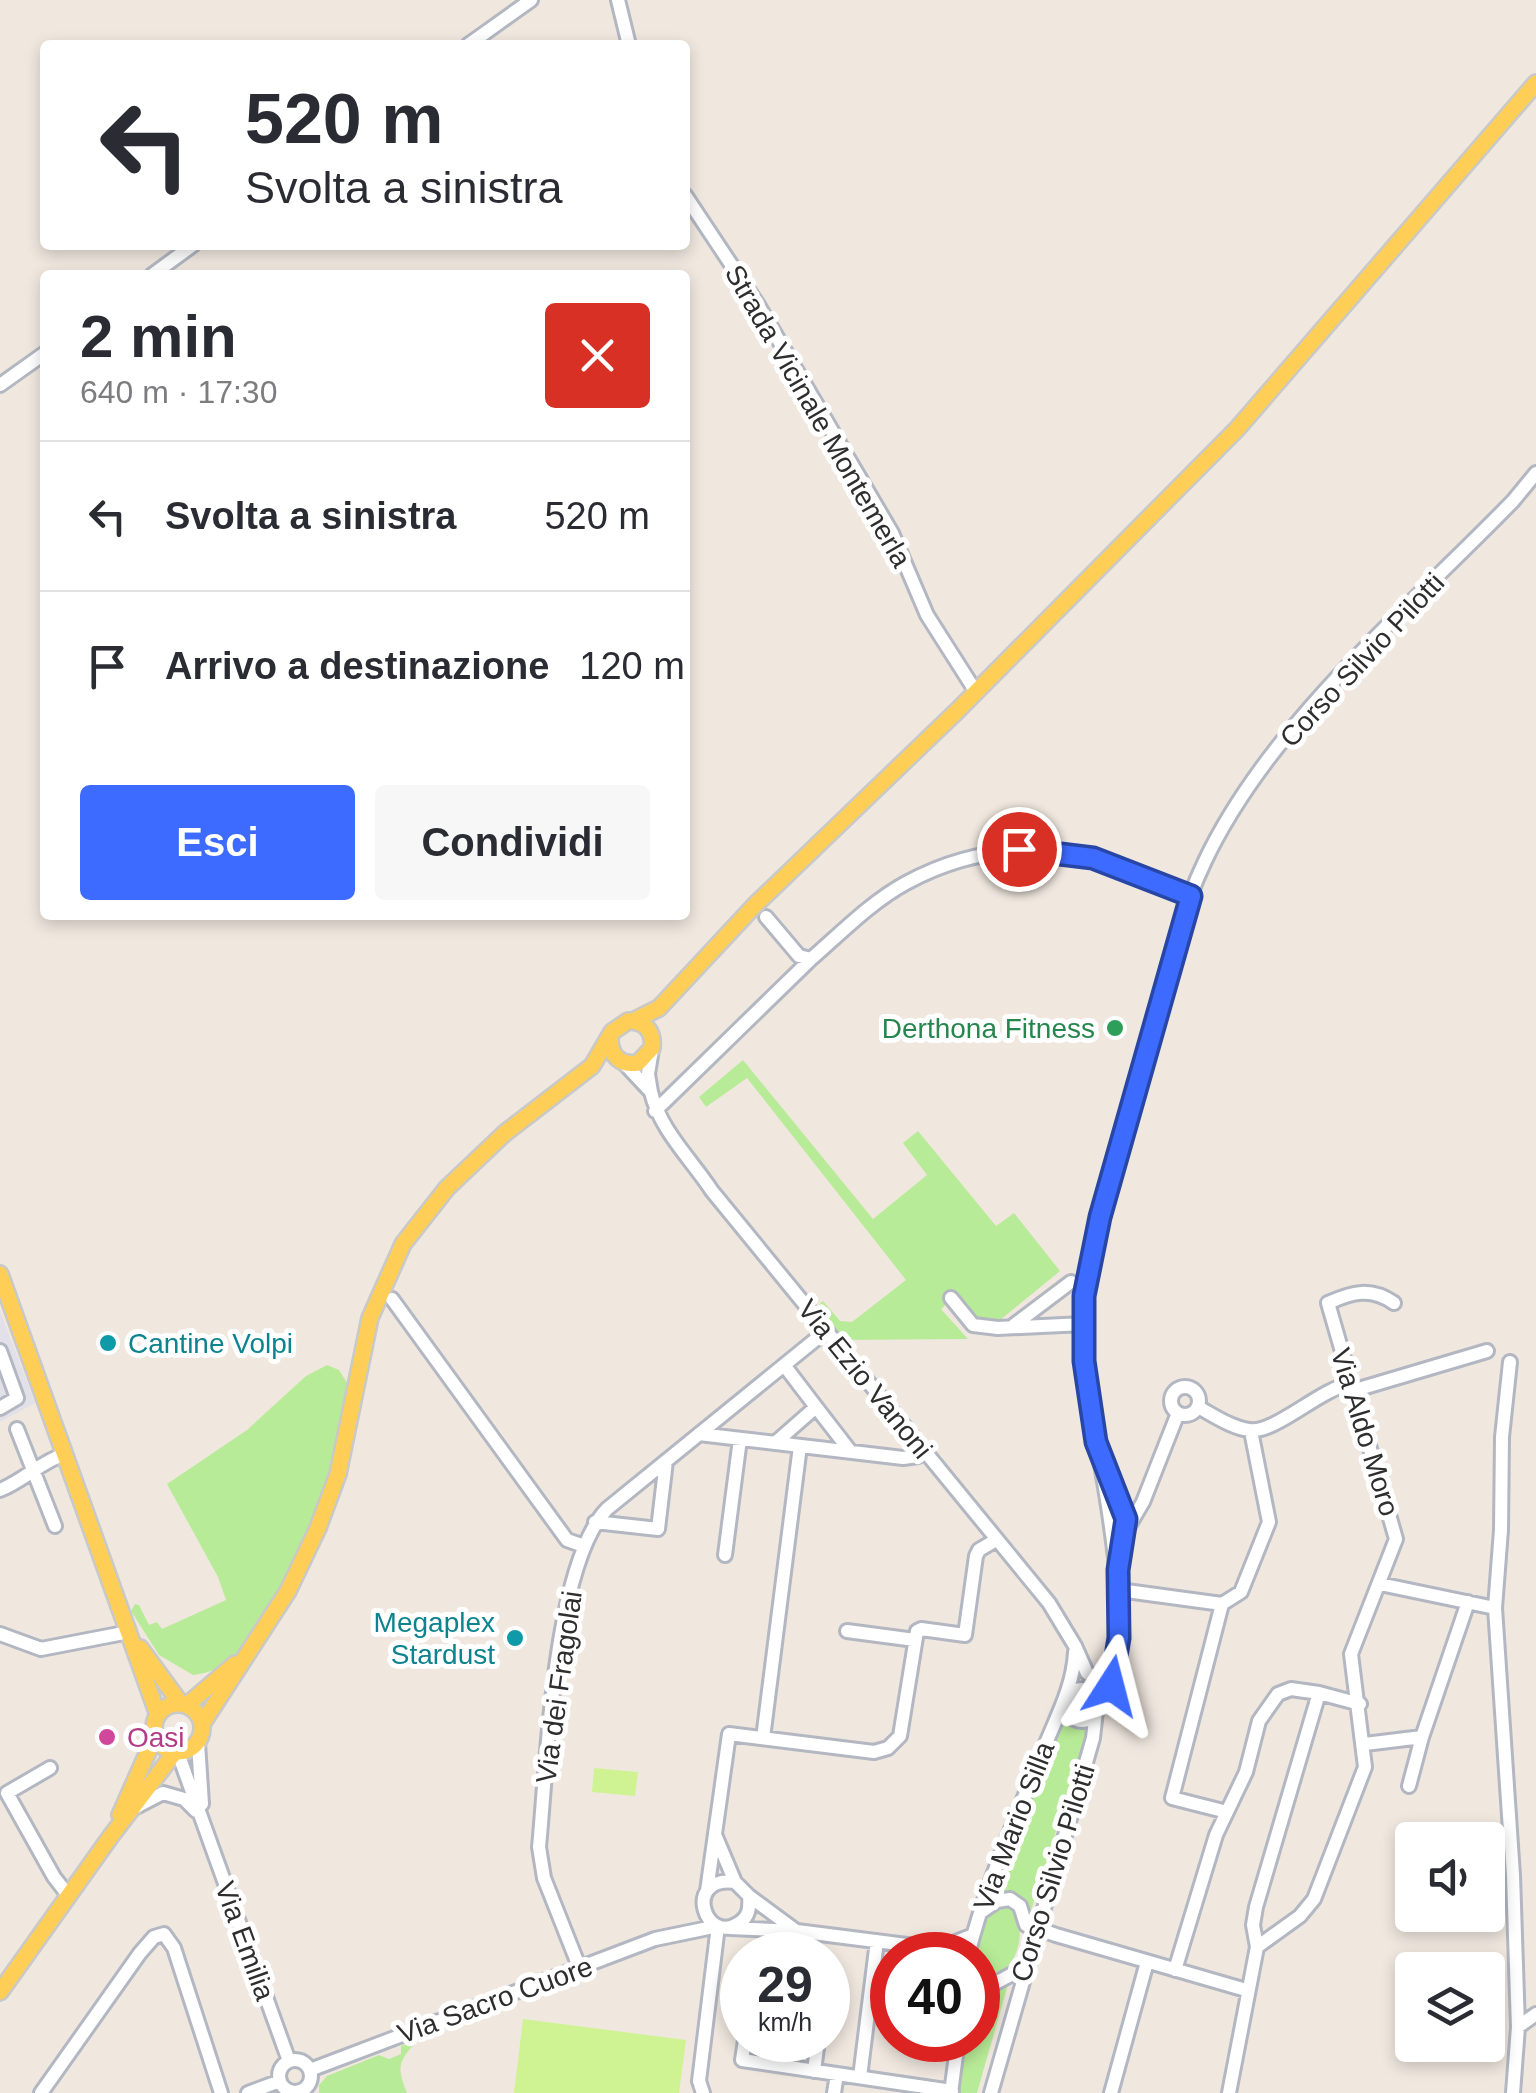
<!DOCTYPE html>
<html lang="it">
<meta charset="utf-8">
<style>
body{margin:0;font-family:Helvetica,sans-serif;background:#f7f7f7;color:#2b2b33;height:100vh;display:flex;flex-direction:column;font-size:38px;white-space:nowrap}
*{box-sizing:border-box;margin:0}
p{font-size:32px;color:#7c7c81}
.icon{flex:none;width:55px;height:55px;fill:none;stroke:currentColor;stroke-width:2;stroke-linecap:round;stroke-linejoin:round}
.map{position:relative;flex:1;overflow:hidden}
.details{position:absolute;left:40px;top:270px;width:650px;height:650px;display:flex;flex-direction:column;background:#fff;border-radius:10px;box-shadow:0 5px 15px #0003}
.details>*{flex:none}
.banner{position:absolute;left:40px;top:40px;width:650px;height:210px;border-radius:10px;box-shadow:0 5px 15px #0003;background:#fff;color:#2b2b33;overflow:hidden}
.buttons{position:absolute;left:1395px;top:1822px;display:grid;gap:20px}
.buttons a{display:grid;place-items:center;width:110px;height:110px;border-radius:10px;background:#fff;box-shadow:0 5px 15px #0003;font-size:50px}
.speed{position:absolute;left:720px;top:1932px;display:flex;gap:20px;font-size:50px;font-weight:700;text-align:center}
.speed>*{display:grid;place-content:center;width:130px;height:130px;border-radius:50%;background:#fff;box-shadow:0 5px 15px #0003;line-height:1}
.speed small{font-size:25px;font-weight:400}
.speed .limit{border:15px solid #d22;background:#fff;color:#111}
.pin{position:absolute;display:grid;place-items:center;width:85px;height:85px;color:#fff;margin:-42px;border:5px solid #fff;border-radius:50%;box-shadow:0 2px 10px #0007}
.me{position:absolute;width:110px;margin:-55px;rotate:9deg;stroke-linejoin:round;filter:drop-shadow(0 0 8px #0008)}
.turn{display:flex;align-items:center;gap:35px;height:210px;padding:0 40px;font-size:45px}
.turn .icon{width:130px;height:130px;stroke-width:2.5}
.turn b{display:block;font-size:70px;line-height:85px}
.round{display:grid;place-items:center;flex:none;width:105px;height:105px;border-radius:10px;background:#f7f7f7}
.head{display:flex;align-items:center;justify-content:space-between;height:170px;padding:0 40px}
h1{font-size:60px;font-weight:600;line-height:75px}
.action{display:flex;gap:20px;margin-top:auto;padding:20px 40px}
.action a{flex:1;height:115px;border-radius:10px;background:#3d6bff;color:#fff;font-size:40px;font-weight:600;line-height:115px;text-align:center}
.action a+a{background:#f7f7f7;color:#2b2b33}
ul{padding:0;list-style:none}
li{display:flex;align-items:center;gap:30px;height:150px;padding:0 40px;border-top:2px solid #e1e1e2}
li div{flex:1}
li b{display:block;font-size:38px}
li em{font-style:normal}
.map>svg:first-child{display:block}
.industrial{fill:#e2e0e8}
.green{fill:#b8eb97}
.pitch{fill:#cff392}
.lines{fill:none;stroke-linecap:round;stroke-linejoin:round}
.minor-casing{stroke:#b3b7c2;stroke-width:18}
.major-casing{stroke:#c9c9c9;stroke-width:20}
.minor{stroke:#fff;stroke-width:12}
.major{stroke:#fece56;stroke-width:15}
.route-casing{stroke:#2846a6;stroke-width:25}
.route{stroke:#3d6bff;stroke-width:18}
.leisure-dot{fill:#2e9e5b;stroke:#fff;stroke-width:4}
.culture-dot{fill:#0f9aa8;stroke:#fff;stroke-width:4}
.hotel-dot{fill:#d1479c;stroke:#fff;stroke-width:4}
.labels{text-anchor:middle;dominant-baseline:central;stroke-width:10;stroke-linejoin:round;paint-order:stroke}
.street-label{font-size:28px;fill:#2e2e2e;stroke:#fff}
.leisure-label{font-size:28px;fill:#27864d;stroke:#fff;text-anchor:end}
.culture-label{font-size:28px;fill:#0d838f;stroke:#fff;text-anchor:start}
.hotel-label{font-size:28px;fill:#b23c85;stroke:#fff;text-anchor:start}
</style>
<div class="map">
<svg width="1536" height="2093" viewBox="0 0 1536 2093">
<rect width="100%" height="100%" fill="#f0e8df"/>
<path class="industrial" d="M0,1311L35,1403L0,1422Z"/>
<path class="green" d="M743,1060L873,1219L927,1175L903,1143L918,1131L996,1226L1014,1213L1060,1271L1000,1320H979L951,1289L944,1298L948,1303L941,1309L968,1339L841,1340L816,1307L823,1301L840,1321L852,1322L906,1280L747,1078L706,1107L699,1097Z
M327,1365L339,1370L349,1386C343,1422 337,1458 325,1493C311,1535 259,1642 222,1665C214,1671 202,1674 193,1675L159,1655L131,1611L135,1604L139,1605L149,1625L157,1622L162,1629L226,1600L218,1577L167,1484L247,1430L306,1376Z
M1070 1704a11 11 0 1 1 22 0a11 11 0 1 1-22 0Z
M1062,1713L1076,1724L1090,1723L1029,1917L1022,1901L1013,1894L990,1897Z
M1006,1903C1031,1921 1020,1971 989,1978C972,1965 972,1924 990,1910C995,1907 1001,1905 1006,1903Z
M1009,1981L977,2093H958L964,2040H978V1992L988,1994Z
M418,2039C400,2061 395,2064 407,2093H319V2085L327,2076L379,2055L389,2059L401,2054V2046Z"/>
<path class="pitch" d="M594,1768L638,1772L635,1796L592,1792Z
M523,2019L686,2040L679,2093H514Z"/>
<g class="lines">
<g class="minor-casing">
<path id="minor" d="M618,0L629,45
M468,45L531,0
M685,195L758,305L892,533L927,615L976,692
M152,275L193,245
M0,385L45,353
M766,917L799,956L811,959C841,933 871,902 906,883C1007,828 1093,852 1191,895
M624,1063L651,1092L648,1074L652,1049
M651,1092C660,1130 691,1159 712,1191L1049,1603L1075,1646L1087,1673L1096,1678
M655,1111L811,959
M951,1298L973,1325L998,1328L1084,1324
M392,1299L567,1540L584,1546
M1014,1325L1071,1282
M0,1351L17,1398L0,1408
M1510,1362L1502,1437L1501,1530L1495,1608L1513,1875L1518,2027
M784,1365L816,1407
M1171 1401a14 14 0 1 1 28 0a14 14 0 1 1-28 0Z
M1352,1391L1487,1351
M1198,1407C1213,1415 1232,1428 1249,1430C1274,1434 1319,1390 1349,1384
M17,1429L55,1526
M699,1434L903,1458L918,1456L924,1451
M775,1443L816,1407L850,1451
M1104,1463C1122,1506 1130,1516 1119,1563
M0,1490C25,1480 40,1462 65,1454
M595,1522L658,1529L666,1461
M1127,1529L1143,1502L1178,1413
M725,1555L740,1439
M1380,1584L1495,1608
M1119,1590L1222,1604L1172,1798L1227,1812
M1222,1604L1241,1592L1269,1522L1251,1431
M847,1631L915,1640
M0,1634L41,1649L129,1632
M1066 1705a16 16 0 1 1 32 0a16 16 0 1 1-32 0Z
M763,1738L800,1446
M198,1743L202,1804
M1365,1744L1422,1737L1468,1602
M178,1753L289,2061
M50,1768L7,1793L54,1877L68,1895
M1409,1786L1422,1737
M136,1807L163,1793L184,1799L196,1811
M716,1837L735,1882L749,1896C750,1908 749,1917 739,1923C705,1946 682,1876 735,1882
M707,1891L729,1734L874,1752L888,1748L900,1736L917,1631L921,1629L965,1635L976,1556L979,1550L996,1540
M749,1896L795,1930
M981,1912L997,1901L1010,1899L1020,1906L1026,1925
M1025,1919L1036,1928L1056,1935L1246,1990
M730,1928L797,1931L938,1949L973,1935
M1257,1947L1253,1925L1256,1907L1319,1693L1360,1704
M968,1955C985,1886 1015,1821 1041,1756C1054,1721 1073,1690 1075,1652
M580,1969L544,1878L539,1847C547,1766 553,1566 607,1509L826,1331
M1175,1970L1216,1835L1246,1772L1259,1721L1278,1694L1291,1689L1319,1693
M978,1976L981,1981L992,1985L1025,1967
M745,2040L742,2060L952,2091
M279 2076a16 16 0 1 1 32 0a16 16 0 1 1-32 0Z
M310,2070L655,1939L718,1926L699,2081L703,2093
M814,2071L818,2040
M860,2077L877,1941
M41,2093L140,1953L154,1937L164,1934L174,1948L221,2093
M248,2093L280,2081
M834,2093L837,2074
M951,2093L958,2040
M991,2093L1093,1738L1096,1711C1151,1666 1092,1433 1084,1365C1082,1343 1082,1318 1084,1297C1091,1225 1118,1153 1137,1084C1158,1010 1172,930 1205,861C1270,724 1409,608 1513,501L1536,473
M1111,2093L1147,1962
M1229,2093L1257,1947L1300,1916L1314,1899L1365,1767L1351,1654L1396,1539L1328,1303C1352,1292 1371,1287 1394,1303
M1513,2093L1518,2027L1536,2014"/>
</g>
<g class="major-casing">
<path id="major" d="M633,1021L659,1008L755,905L957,711L1237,429L1536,83
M0,1274L158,1715
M140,1648L181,1704
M154 1728a24 24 0 1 1 48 0a24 24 0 1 1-48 0Z
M187,1705L235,1664
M202,1724L288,1591L318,1528L338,1474L370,1318L403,1244L447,1188L505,1133L592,1066L612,1032L628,1021C645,1021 654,1031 652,1048L638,1063C621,1066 610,1056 610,1039
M120,1815L155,1736
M0,1992L111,1836L175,1752"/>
</g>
<use href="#minor" class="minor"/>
<use href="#major" class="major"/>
</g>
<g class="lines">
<g class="route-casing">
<path id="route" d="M1019,849L1093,858L1191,896L1100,1217L1084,1296V1361L1096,1442L1126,1519L1118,1570L1119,1638L1111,1686"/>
</g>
<use href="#route" class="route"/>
</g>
<circle class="leisure-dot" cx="1115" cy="1028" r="10"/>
<g class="culture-dot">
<circle cx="108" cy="1343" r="10"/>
<circle cx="515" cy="1638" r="10"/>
</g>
<circle class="hotel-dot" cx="107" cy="1737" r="10"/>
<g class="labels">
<g class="street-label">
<text transform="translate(818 416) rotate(60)">Strada Vicinale Montemerla</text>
<text transform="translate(1362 660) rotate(-47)">Corso Silvio Pilotti</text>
<text transform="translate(865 1379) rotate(51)">Via Ezio Vanoni</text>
<text transform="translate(1365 1432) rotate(73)">Via Aldo Moro</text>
<text transform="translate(559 1687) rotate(-82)">Via dei Fragolai</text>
<text transform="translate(1014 1826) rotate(-69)">Via Mario Silla</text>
<text transform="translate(1053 1873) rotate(-73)">Corso Silvio Pilotti</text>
<text transform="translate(245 1941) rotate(70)">Via Emilia</text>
<text transform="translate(495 2000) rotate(-20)">Via Sacro Cuore</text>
</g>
<g class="leisure-label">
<text x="1095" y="1028">Derthona Fitness</text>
</g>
<g class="culture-label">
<text x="128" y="1343">Cantine Volpi</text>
<text x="495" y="1622" text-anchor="end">Megaplex<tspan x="495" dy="32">Stardust</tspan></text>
</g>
<g class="hotel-label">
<text x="127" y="1737">Oasi</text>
</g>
</g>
</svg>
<div class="buttons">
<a><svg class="icon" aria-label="sound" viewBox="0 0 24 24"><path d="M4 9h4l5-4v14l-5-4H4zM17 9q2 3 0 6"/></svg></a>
<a><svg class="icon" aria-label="layers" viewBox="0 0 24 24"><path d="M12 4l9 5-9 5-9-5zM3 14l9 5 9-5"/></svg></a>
</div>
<div class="speed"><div>29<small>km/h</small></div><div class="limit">40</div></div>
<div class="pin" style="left:1019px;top:849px;background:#d93025"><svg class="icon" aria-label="arrive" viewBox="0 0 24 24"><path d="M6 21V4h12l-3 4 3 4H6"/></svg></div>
<svg class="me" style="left:1111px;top:1686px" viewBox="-20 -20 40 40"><path d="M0-17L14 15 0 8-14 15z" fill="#3d6bff" stroke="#fff" stroke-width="4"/></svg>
<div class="banner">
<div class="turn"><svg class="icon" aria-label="left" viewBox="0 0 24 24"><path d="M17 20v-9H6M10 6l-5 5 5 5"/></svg><div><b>520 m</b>Svolta a sinistra</div></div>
</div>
<section class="details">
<div class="head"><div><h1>2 min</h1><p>640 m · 17:30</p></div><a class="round" style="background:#d93025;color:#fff"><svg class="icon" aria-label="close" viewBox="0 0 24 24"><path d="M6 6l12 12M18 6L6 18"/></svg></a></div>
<ul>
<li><svg class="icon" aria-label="left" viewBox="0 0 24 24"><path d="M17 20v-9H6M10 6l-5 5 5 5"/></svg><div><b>Svolta a sinistra</b></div><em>520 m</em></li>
<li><svg class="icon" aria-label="arrive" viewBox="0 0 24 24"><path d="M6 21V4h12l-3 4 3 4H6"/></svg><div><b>Arrivo a destinazione</b></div><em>120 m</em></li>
</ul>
<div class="action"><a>Esci</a><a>Condividi</a></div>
</section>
</div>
